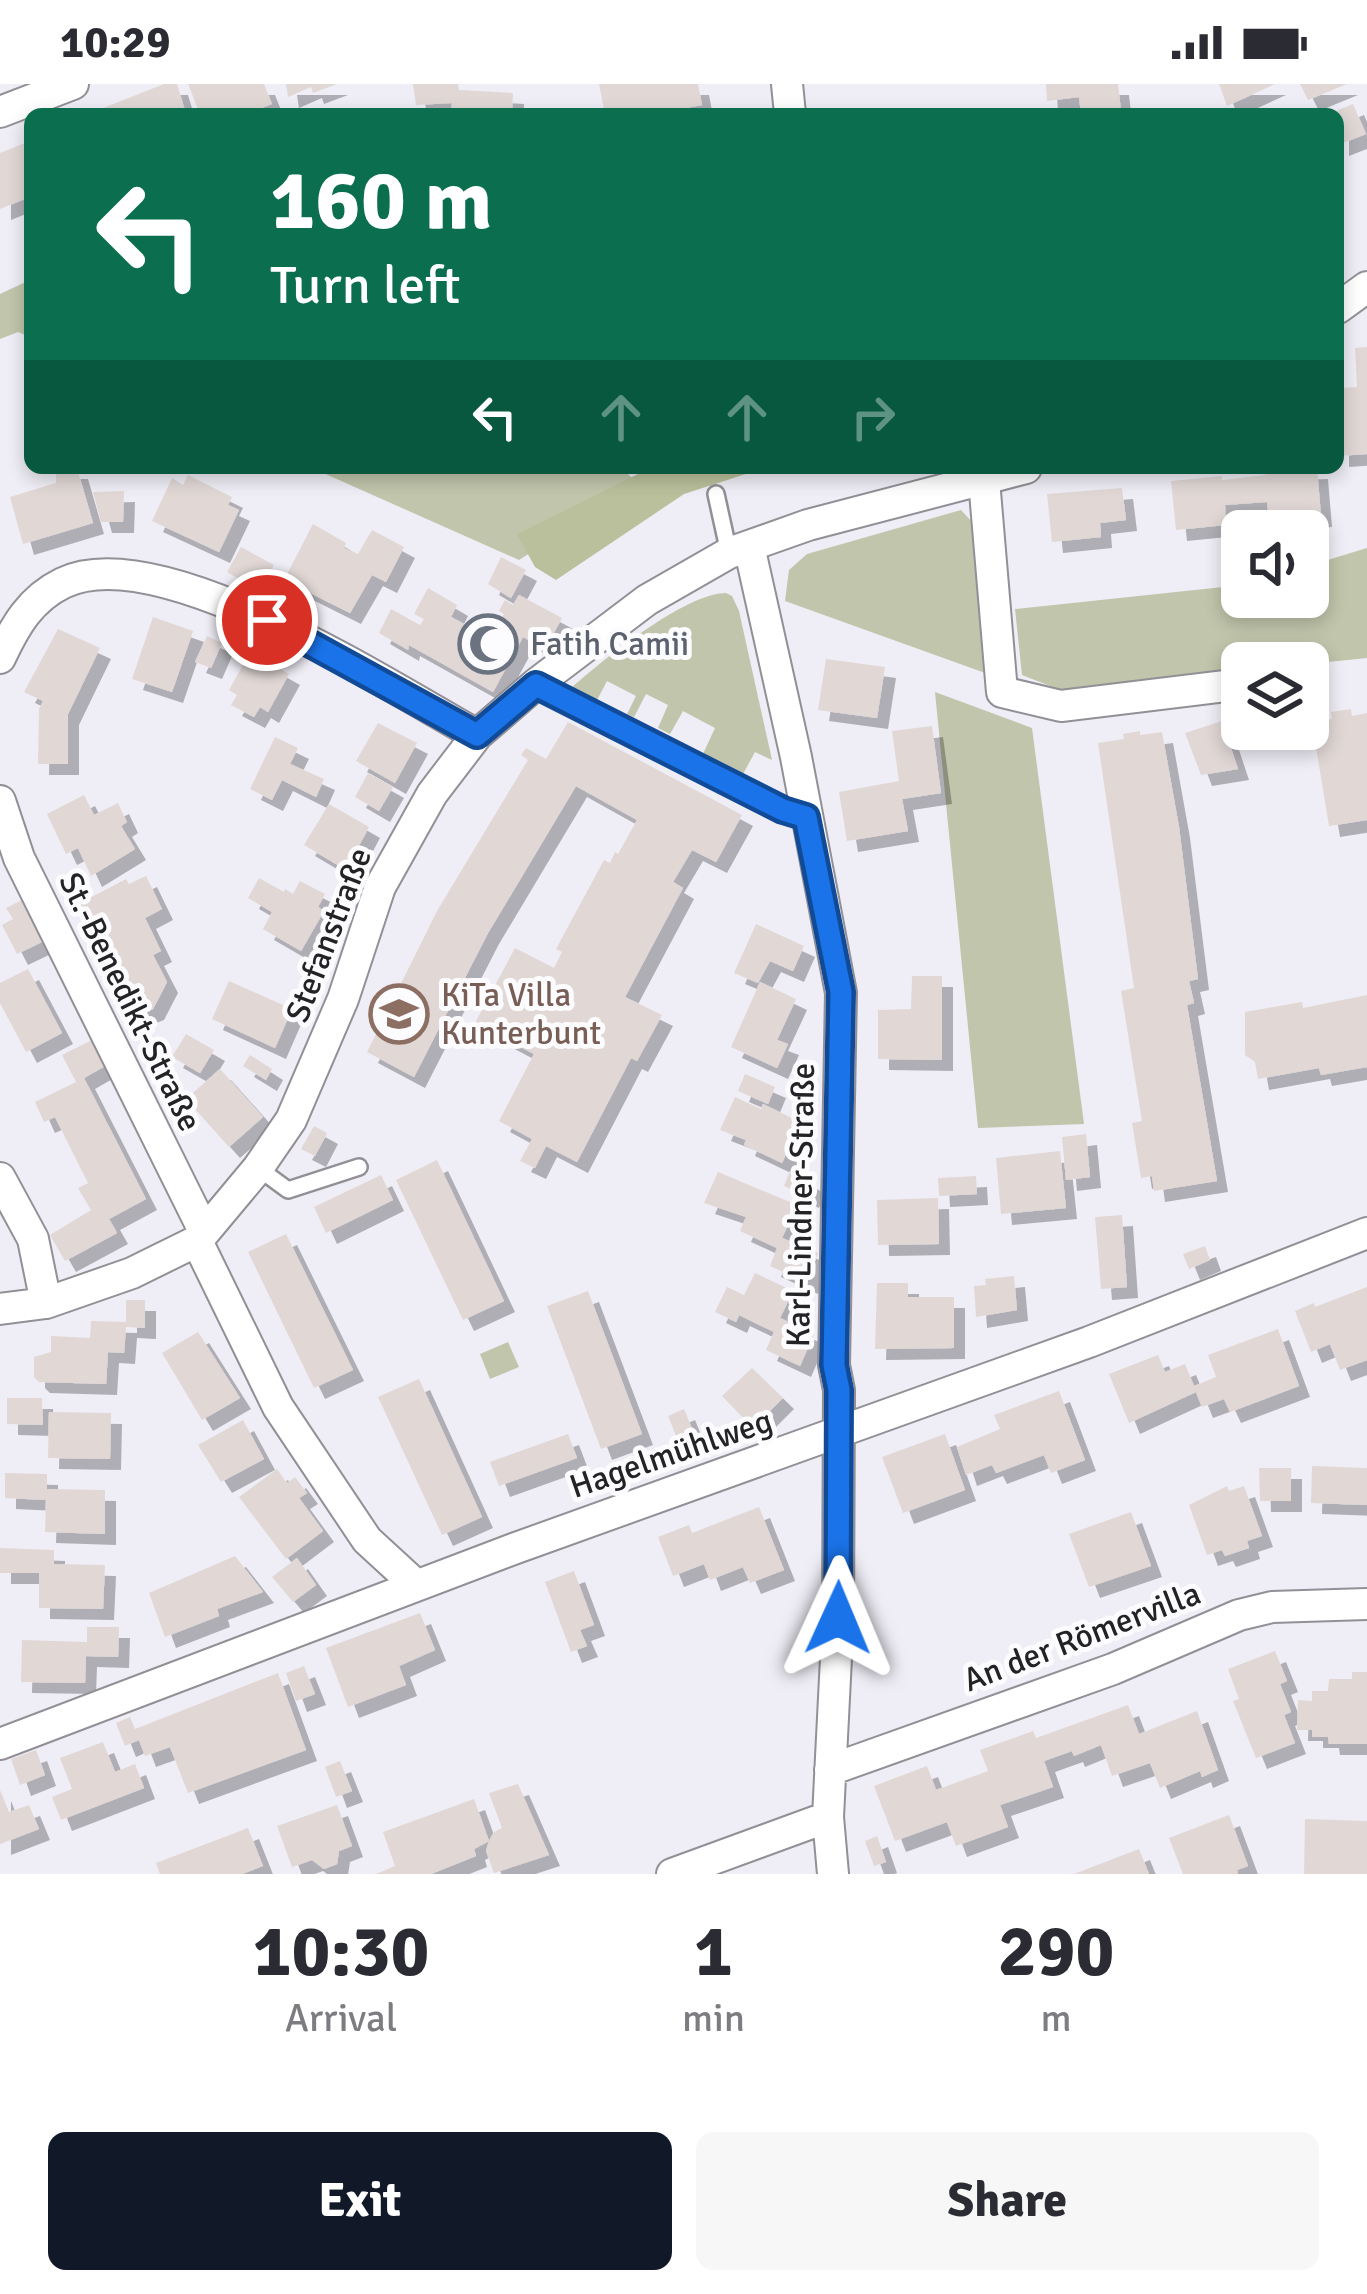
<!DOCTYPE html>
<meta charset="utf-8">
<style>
body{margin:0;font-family:Signika,sans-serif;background:#f7f7f7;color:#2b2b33;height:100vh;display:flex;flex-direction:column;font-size:45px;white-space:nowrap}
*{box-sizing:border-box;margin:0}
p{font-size:39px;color:#7c7c81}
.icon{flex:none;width:66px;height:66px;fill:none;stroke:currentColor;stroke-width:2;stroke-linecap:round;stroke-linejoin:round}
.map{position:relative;height:1790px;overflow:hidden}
.sheet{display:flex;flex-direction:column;background:#fff;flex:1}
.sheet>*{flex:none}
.banner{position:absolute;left:24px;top:24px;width:1320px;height:366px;border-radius:18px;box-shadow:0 6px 18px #0003;background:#0b6e4f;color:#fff;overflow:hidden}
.tools{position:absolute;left:1221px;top:426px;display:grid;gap:24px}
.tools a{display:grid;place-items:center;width:108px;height:108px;border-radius:18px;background:#fff;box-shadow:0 6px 18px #0003;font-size:60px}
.pin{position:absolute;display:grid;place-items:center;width:102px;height:102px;color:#fff;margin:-51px;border:6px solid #fff;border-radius:50%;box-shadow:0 3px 12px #0007}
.me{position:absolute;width:132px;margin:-66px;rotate:1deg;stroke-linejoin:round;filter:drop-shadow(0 0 9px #0008)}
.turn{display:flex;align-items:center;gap:42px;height:252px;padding:0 48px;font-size:54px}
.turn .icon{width:156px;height:156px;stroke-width:2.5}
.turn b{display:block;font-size:84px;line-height:102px}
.lanes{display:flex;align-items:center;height:114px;padding:0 48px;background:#0003;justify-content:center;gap:60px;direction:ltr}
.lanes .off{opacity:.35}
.eta{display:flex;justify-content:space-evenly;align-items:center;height:204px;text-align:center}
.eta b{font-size:72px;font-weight:800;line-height:84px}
.action{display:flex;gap:24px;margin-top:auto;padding:24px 48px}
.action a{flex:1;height:138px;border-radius:18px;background:#111827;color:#fff;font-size:48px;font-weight:800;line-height:138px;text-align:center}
.action a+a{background:#f7f7f7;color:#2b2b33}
.status{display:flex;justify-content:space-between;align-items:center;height:84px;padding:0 60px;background:#fff;direction:ltr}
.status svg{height:33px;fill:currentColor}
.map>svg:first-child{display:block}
.green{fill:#c0c5ab}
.forest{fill:#bac09c}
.building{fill:#e1d8d6;filter:url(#shadow)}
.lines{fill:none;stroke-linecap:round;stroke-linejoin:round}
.lane-casing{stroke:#928f96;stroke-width:20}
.street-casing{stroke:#928f96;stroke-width:34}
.lane{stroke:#fff;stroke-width:15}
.street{stroke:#fff;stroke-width:30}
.route-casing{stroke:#114b97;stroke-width:30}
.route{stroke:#1a73e8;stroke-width:21}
.labels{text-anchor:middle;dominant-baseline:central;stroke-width:10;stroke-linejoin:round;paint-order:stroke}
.worship-label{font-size:33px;fill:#5b616d;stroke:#fcfbfe;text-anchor:start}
.street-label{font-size:33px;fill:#232225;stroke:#fcfbfe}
.education-label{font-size:33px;fill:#785e54;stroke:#fcfbfe;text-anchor:start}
</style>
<div class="status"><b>10:29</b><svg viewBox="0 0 49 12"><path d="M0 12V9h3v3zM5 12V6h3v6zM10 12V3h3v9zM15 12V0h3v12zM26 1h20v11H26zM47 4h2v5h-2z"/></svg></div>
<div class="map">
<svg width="1367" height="1790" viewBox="0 0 1367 1790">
<defs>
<filter id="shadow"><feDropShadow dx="11" dy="11" stdDeviation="0" flood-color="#0004"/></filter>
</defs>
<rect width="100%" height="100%" fill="#efedf5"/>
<path class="green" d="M30,196V253L18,248L0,255V210Z
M312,384H622L638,400L519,476Z
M961,426L974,440L988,590L785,517L789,486L807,470Z
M1367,464V574L1308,580L1242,579V588L1063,607L1022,591L1015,525L1242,501V513H1308V482Z
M726,509L732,512L739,527L772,676L755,668L743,690L703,670L715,644L683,627L670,650L658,644L668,621L646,610L634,633L627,630L636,612L607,597L596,618L569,606C600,578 685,509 726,509Z
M935,608L1032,644L1084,1040L978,1044Z
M508,1258L519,1283L490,1295L480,1270Z"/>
<path class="forest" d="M650,384H751L752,388L684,410L556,496L535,483L517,450Z"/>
<path class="building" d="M164,0H177L186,30H88Z
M188,0H264L272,20L246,30H200Z
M286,0H337L313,9L311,3L288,13Z
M413,0H458L459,6L513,9L512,30H451L452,19L416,21Z
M599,0H698L702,21L654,30H605Z
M1046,0H1118L1121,27L1081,30L1079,13L1047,17Z
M1219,0H1275L1227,22Z
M1300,0H1347L1308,16Z
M1353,20L1366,50L1338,61V30H1329Z
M30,57V113L0,125V69Z
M1367,263V370L1338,372V304L1357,303L1355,264Z
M56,384H77L93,439L23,460L10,413L56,399Z
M1317,384L1321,432L1269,436L1267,418L1225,421L1226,441L1176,446L1171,397L1222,392V396L1265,391V386Z
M188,391L232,413L228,421L239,426L219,468L152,437L172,394L183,401Z
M1122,404L1126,436L1100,439L1101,453L1052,458L1047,410Z
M124,407L123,438H101L93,408Z
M313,440L346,459L344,464L358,470L372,446L404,463L386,498L372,491L350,529L284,496Z
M241,463L274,481L259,507L227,488Z
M501,473L526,486L511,514L488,500Z
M428,504L457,521L451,533L490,554L504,530L499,527L505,516L513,521L519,511L562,534L545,565L523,553L493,608L409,561L408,566L379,549L391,525L420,541L424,535L414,530Z
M153,533L193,547L172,608L132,595Z
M58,545L100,564L68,630V680H38L39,625L43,617L24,608Z
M207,552L222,559L211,584L195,578Z
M250,568L289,590L268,628L260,623L254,633L231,621L237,611L229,606Z
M826,575L885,583L877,634L818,626Z
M1351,625L1352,632L1367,629V736L1329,742L1312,639L1332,635L1331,628Z
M1222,637L1238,685L1201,691L1185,649Z
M568,638L742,731L716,778L692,766L673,798L683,804L625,913L662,931L637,977L631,974L577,1078L546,1062L535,1084L520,1077L532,1055L499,1037L534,970L475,939L515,864L554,884L562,868L556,865L604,776L610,779L615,768L618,770L637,736L576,702L488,849L414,993L367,968L437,827L528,676L521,671L526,664L546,675Z
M378,639L417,659L395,699L356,677Z
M932,642L941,709L902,715L908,747L847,757L839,708L899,697L892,647Z
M1140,647V651L1162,648L1179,743L1198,895L1189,897L1194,919L1187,921L1217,1097L1154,1107L1152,1092L1141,1094L1132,1039L1142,1037L1121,907L1134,904L1098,659L1124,655L1123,650Z
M275,653L298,664L290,680L324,695L316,713L282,696L272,716L250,705Z
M368,689L393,703L379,727L355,713Z
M84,711L94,731L118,719L127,738L121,742L135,765L91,792L78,764L66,770L47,730Z
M329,720L369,743L346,786L304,761Z
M146,792L162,825L145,834L161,867L153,871L167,898L153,925L135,932L80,819L126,795L129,800Z
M259,794L284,808L285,805L293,810L300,797L325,810L318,823L324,827L301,867L263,845L272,828L248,814Z
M26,814L31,826L27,828L42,858L17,870L2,841L13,835L6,824Z
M756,840L804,862L793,887L770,877L758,899L734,889Z
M28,885L62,949L26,968L0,919V899Z
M912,892H942V976L878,975V926L911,925Z
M229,897L292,925L275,964L212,935Z
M760,898L796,915L777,956L788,960L777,984L731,963Z
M1367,911V983L1321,991L1319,984L1258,995L1255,978L1245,971V928L1302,918L1303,924Z
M186,950L214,966L200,989L172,973Z
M92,956L105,982L84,994L146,1115L109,1135L117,1149L65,1177L50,1151L91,1126L78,1104L88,1099L55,1033L44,1038L35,1018L76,998L62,971Z
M250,971L272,985L266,996L243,982Z
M220,985L263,1033L229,1063L186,1015Z
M745,990L775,1003L768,1020L738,1007Z
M735,1013L761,1025L763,1020L800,1038L782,1079L744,1061L746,1056L720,1046Z
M314,1042L327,1049L315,1072L301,1065Z
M1086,1050L1090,1093L1066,1096L1062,1053Z
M1060,1067L1066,1124L1001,1130L996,1074Z
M437,1076L504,1217L463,1236L396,1096Z
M790,1087L814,1098L808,1113L784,1102Z
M718,1088L797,1121L782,1154L818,1169L807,1199L770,1182L777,1164L740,1147L746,1133L704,1119Z
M381,1091L393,1116L326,1149L314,1123Z
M976,1092L977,1110L939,1112L938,1094Z
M938,1114L939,1160L878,1161L877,1116Z
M1122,1131L1127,1203L1101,1205L1095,1133Z
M286,1150L353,1286L314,1304L248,1168Z
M1205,1162L1210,1176L1189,1185L1183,1170Z
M755,1189L793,1207L780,1234L814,1250L800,1282L766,1266L774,1248L739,1231L736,1238L715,1228L727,1203L744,1211Z
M1014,1192L1017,1226L976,1233L974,1202L986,1201L985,1195Z
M877,1199H908V1213H954V1264L875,1265Z
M1367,1203V1276L1340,1286L1330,1260L1311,1268L1295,1227L1314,1219L1315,1223Z
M588,1207L642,1350L601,1365L547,1222Z
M126,1216H145V1244L126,1243L124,1269L108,1268L106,1300L39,1298L34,1293V1273L51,1268V1252L90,1254L91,1237L126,1238Z
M1278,1245L1299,1302L1230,1328L1224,1315L1202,1323L1196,1308L1129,1339L1109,1290L1158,1271L1165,1288L1185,1280L1194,1302L1216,1293L1208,1271Z
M198,1248L240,1314L202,1336L162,1269Z
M752,1284L783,1314L753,1344L722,1312Z
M419,1295L482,1433L442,1451L378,1313Z
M1059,1307L1085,1376L1051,1389L1044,1371L996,1389L992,1381L966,1391L957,1363L1000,1345L994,1331Z
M7,1314H42L43,1341L7,1340Z
M684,1325L695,1352L679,1359L668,1332Z
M49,1328L111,1329L110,1375L48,1374Z
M243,1336L264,1375L221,1398L198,1361Z
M568,1350L577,1374L499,1402L490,1378Z
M945,1350L965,1406L903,1429L882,1373Z
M1312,1382L1367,1384V1421L1311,1419Z
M1259,1384H1291V1417H1260Z
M277,1385L287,1399L295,1393L307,1409L299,1414L323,1447L286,1475L239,1413Z
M5,1389L47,1390V1405L105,1406V1450L45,1448L46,1416L5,1414Z
M1227,1402L1229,1407L1244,1402L1262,1452L1247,1457L1249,1464L1225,1472L1222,1466L1207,1471L1189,1421Z
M759,1423L784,1486L750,1499L743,1483L710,1496L704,1480L673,1492L658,1453L689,1441L692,1449Z
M1131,1428L1151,1482L1089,1503L1069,1450Z
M0,1464L54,1466V1480L105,1481L103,1525L39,1524V1489H0Z
M235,1472L263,1508L217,1525L219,1532L165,1553L149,1509Z
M297,1474L316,1501L293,1518L272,1493Z
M574,1487L594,1541L580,1546L587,1562L571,1568L545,1498Z
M420,1529L435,1566L399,1582L406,1601L348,1623L326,1564Z
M87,1543H119L118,1573L86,1572L85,1599L21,1598L22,1556L87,1558Z
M1275,1567L1287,1597L1280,1600L1291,1628L1284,1631L1295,1659L1256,1674L1233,1617L1239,1615L1228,1585Z
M304,1582L315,1610L296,1617L286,1589Z
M1352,1588H1367V1660H1329L1328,1653H1312V1646H1297L1298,1616L1312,1617V1607H1328L1329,1595H1352Z
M278,1589L306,1666L188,1709L170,1663L145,1672L139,1656L125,1662L116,1639L130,1633L135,1645Z
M1128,1621L1139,1650L1197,1627L1218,1686L1202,1693L1200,1687L1160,1704L1150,1679L1112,1692L1101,1661L1074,1672L1072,1667L1044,1677L1053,1703L1000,1721L1008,1743L956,1762L947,1738L895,1757L874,1702L927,1682L936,1706L988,1687L980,1666L1033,1647L1036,1654Z
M103,1658L115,1688L135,1680L144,1704L61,1736L52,1713L72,1705L60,1674Z
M36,1666L45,1691L20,1701L11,1675Z
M340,1677L352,1707L336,1713L325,1683Z
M518,1700L549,1771L494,1789L486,1767L489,1757L474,1765L476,1772L431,1790H376L395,1782L383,1748L474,1715L489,1757L494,1748L502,1744L489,1709Z
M0,1706L9,1728L29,1721L39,1745L0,1760Z
M337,1721L352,1762L339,1767L337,1780L324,1785L312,1776L292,1783L277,1742Z
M1229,1731L1248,1782L1237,1786L1238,1790H1183L1169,1754Z
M1305,1735L1367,1737V1790H1304Z
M248,1744L263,1782L242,1790H160L156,1779Z
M877,1752L886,1778L874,1782L865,1757Z
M1139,1765L1149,1790H1074Z"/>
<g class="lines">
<g class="lane-casing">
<path id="lane" d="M716,410L729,469
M536,600L783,726L806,733
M258,1084L288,1106L359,1083"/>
</g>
<g class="street-casing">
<path id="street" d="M787,0L790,30
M0,28L73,0
M1338,224L1367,203
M984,396L1002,608L1061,622L1242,600
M749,462L796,673L841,909L834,1281L839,1306L838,1534L828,1733L833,1790
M0,574C15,542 30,515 63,499C159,452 390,603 477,651
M0,717L19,774L204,1147
M0,1094L33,1155L46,1219
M197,1157L278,1323L367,1456L416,1501
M0,1225L46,1219L132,1189L197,1157L258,1084L291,1036L343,915L380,803L432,710L477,651L536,600L647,516L729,469L808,441L1026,384
M0,1660L516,1464L1089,1258L1367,1149
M830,1686L1113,1585L1239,1531L1272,1523L1367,1520
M672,1790L828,1733"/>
</g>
<use href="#lane" class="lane"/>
<use href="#street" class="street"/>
</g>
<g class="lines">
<g class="route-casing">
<path id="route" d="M267,536L477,651L536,601L783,726L806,733L841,908L834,1281L839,1306L838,1534"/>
</g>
<use href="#route" class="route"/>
</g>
<defs>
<g id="mosque-ring" transform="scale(3)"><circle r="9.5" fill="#fcfbfe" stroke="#6b7280" stroke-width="1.5"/><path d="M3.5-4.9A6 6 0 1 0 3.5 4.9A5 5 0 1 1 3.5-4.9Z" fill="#6b7280"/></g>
<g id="school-ring" transform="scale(3)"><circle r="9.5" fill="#fcfbfe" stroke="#8d6e63" stroke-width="1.5"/><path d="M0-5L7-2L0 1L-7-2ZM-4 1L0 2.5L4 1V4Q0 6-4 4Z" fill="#8d6e63"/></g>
</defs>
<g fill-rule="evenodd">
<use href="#mosque-ring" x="488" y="560"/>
<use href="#school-ring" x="399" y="930"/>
</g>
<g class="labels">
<g class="worship-label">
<text x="530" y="560">Fatih Camii</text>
</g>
<g class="street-label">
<text transform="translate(329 851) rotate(-69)">Stefanstraße</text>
<text transform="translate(130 918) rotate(64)">St.-Benedikt-Straße</text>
<text transform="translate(801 1121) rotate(-89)">Karl-Lindner-Straße</text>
<text transform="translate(671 1370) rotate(-19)">Hagelmühlweg</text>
<text transform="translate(1082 1553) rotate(-21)">An der Römervilla</text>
</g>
<g class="education-label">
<text x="441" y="911">KiTa Villa<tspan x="441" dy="38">Kunterbunt</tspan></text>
</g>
</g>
</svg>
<div class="tools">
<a><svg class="icon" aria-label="sound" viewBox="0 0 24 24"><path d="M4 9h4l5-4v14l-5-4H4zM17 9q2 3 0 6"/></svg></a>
<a><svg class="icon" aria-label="layers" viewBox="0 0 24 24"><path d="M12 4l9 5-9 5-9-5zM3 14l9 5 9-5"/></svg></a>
</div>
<div class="pin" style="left:267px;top:536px;background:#d93025"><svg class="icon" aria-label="arrive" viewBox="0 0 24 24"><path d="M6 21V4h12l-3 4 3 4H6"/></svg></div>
<svg class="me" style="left:838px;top:1534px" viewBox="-20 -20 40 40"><path d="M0-17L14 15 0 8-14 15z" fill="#1a73e8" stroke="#fff" stroke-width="4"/></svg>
<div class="banner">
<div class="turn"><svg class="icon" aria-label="left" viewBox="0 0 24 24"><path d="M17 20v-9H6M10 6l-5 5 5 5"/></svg><div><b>160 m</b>Turn left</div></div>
<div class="lanes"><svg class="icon" aria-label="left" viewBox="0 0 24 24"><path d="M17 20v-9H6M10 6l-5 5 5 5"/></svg><svg class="icon off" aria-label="ahead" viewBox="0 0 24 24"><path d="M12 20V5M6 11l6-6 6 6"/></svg><svg class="icon off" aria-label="ahead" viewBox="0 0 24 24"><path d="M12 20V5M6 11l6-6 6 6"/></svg><svg class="icon off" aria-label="right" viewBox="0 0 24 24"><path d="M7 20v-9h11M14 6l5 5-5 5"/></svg></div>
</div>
</div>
<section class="sheet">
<div class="eta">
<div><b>10:30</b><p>Arrival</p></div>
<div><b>1</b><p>min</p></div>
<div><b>290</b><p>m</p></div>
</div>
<div class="action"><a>Exit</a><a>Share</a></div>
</section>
